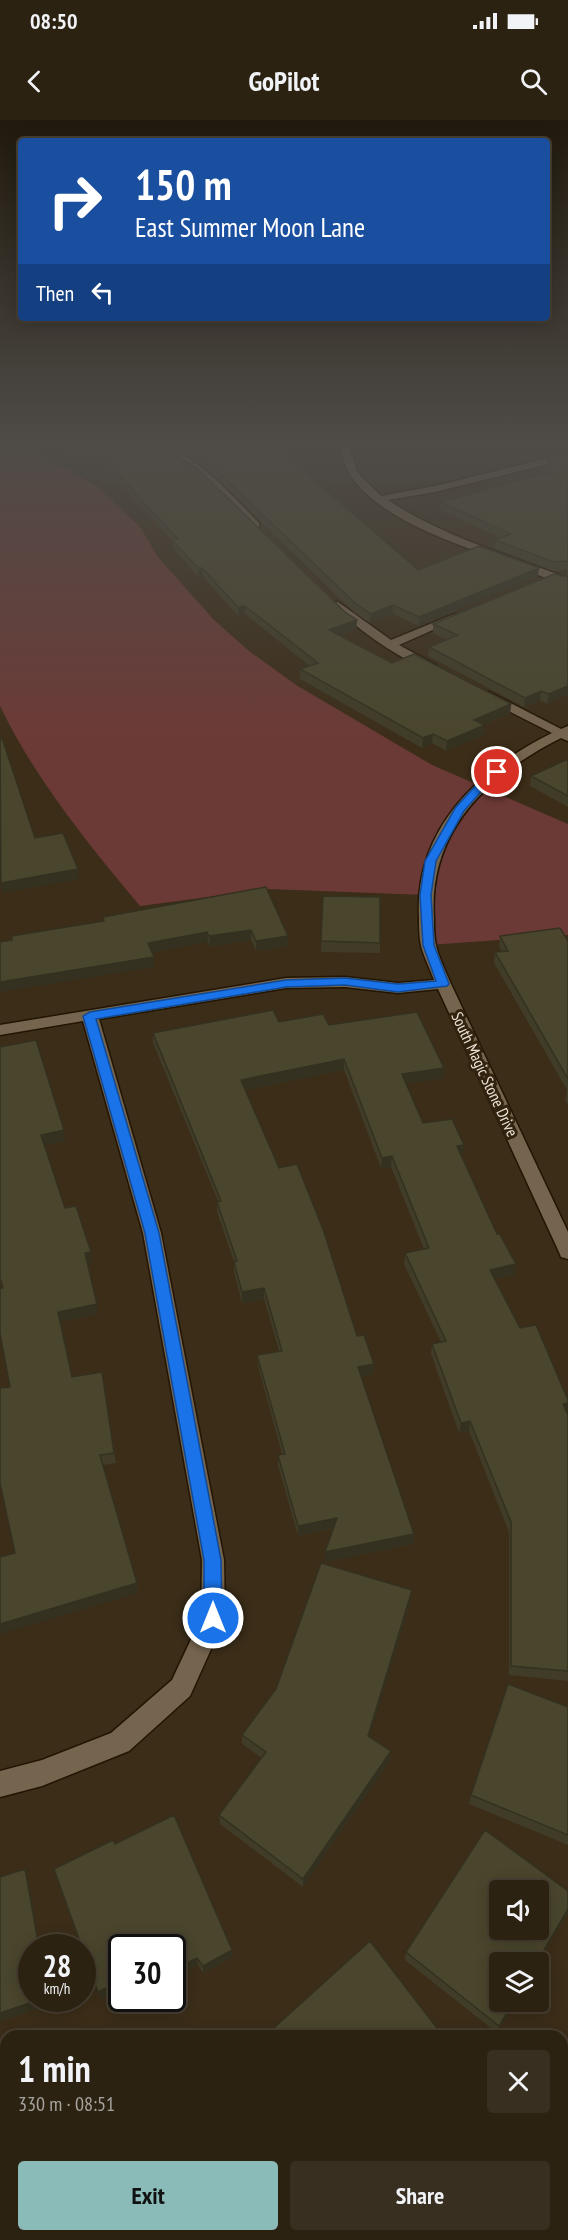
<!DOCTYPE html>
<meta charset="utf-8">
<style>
body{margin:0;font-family:"PT Sans Narrow",sans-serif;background:#382f20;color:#f1f3f6;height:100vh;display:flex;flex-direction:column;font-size:22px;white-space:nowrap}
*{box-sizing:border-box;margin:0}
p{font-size:20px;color:#a6a49f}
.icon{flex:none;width:33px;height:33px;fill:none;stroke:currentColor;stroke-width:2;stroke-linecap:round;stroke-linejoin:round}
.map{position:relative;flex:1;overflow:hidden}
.details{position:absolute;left:0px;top:1910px;width:568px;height:212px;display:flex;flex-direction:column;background:#2c2212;border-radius:18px 18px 0 0;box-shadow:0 3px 15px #0003,0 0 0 2px #483f32}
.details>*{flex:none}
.guide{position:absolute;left:18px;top:18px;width:532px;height:183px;border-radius:6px;box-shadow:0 3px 15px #0003,0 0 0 2px #483f32;background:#1a4fa0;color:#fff;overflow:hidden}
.fabs{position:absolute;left:489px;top:1760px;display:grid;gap:12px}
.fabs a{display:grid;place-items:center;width:60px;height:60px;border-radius:6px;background:#2c2212;box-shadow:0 3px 15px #0003,0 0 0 2px #483f32;font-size:30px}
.speed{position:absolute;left:18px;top:1814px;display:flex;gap:12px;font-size:30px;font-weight:700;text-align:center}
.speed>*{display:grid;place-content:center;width:78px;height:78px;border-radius:50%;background:#2c2212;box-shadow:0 3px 15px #0003,0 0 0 2px #483f32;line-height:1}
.speed small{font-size:15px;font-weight:400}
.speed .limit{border:3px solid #111;border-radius:9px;background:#fff;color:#111}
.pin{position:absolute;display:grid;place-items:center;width:51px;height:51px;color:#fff;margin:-26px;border:3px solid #fff;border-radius:50%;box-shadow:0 2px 6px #0007}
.me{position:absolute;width:66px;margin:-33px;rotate:0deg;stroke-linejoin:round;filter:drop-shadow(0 0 4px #0008)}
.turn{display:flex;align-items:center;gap:21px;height:126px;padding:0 18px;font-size:27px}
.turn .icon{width:78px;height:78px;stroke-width:2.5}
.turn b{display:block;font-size:42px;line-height:51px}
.then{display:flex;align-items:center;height:57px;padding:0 18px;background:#0003;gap:12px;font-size:22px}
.round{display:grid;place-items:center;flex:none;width:63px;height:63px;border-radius:6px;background:#382f20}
.summary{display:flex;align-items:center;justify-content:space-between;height:102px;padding:0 18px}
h1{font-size:36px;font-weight:800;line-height:45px}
.button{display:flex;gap:12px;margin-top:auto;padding:12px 18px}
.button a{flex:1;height:69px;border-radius:6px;background:#8bbbb9;color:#111;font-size:24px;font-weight:800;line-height:69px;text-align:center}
.button a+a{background:#382f20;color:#f1f3f6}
.status{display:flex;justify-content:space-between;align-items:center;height:42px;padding:0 30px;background:#2c2212;direction:ltr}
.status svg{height:16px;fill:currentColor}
header{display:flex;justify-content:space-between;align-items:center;height:78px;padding:0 18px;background:#2c2212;font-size:27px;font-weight:800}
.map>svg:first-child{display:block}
.green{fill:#6c3a36}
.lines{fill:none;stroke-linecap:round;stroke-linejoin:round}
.minor-casing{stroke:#221502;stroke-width:3}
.minor{fill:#75644e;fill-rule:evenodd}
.wall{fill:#403c27}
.shaded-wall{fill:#343120}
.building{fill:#4a462d;stroke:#343120;stroke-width:1.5;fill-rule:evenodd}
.route{fill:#1a73e8;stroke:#114b97;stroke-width:1.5}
.labels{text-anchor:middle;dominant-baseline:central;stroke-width:6;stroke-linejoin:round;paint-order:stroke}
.street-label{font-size:16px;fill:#ece3d6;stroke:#31230e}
</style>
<div class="status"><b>08:50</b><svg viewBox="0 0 49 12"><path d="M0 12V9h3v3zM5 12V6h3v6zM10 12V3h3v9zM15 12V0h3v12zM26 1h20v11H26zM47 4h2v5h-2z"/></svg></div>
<header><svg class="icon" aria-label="back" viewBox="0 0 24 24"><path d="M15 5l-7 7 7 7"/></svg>GoPilot<svg class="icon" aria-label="search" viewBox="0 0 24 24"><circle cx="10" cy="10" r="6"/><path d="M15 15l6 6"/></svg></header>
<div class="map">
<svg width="568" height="2120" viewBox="0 0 568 2120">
<rect width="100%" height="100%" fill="#3b2d18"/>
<path class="green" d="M0,326L36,335L68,349L98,367L141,408L157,436L214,500L249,531L296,565L432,645L568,704V815L428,825L425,775L269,769L140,786C89,725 35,659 0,586Z"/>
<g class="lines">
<g class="minor-casing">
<path id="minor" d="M150,326C191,326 232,376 259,403V407H253L194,352Z
M341,326H349L357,352L381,376L435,366L568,333V339L435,372L388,380C442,416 507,435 568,458V465C547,460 527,450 507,443C462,425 407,409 370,377C354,363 343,348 341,326Z
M338,482L391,520L452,495L456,494L462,497L399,525L436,545V549L432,550C402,542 358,509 334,487V483Z
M489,572L561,609L568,606V621L561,618C488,655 428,710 434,798C434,806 434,817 436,825C439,838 446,852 451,864L568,1112V1139L561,1137L559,1132L438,869L398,873L345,867L286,868L99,899L161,1113L224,1440L225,1498L190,1576L129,1631L42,1666L0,1677V1651L42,1640L111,1613L172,1560L201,1498L202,1440L143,1113L83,901L0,915V905L286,858L345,857L398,863L434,860C430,849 424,837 421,826C419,817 419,807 419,798C414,710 477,650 552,613L485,579V573Z
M568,2033V2069L562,2071V2035Z
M501,2115H535L532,2120H499Z"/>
</g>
<use href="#minor" class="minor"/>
</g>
<path class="wall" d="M24,326H160L345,492L357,500L356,509L339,515L392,543L511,584L510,593L483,605H485L484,615L446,631L432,623L422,628L300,559V549L310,546L245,494L238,496L203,456L198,457L173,428L172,421L98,340L86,344L59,332L52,335Z
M160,326H275L418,450L538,456L419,506L393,494L370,503L355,493L206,348L173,329Z
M475,326H568V332L544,337L543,330L500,336Z
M568,333V456L567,455V450L553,451L494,428L495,420L501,418L440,390L441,382L548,353L546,347L547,339Z
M568,457V574L547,584L540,580L524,587L428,536L429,527L447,520L433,513V504Z
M568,639V687L530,666L531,656Z
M266,767L288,826L256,831L251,820L210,827L208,822L152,832L154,837V847L12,820L103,801V797Z
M323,776L380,823V833L321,832Z
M500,816L568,821V984L565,980L567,970L494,843L495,832H502L499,826Z
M279,902L329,905L443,958L406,964L423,1003L464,1025L462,1035L514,1155L495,1159L520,1208L568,1280L567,1292L568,1295V1561L509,1555V1412L469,1311L459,1313L431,1234L432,1224L441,1222L404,1144L405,1133L424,1129L391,1047L381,1048L344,950L245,970L279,1048L357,1216L374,1244L373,1254L361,1257L414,1414L413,1424L325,1442L333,1409L298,1416L278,1345V1335L282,1334L258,1246L257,1235L279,1231L264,1179L242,1183L234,1152V1142L217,1092V1082L218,1081L153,923V913Z
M0,927L65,1021L45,1025L65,1088L92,1142L87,1143L98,1194L60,1202L72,1257L102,1252L116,1343L103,1345L137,1463L138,1473L15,1433L10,1267L2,1168L0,1160Z
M411,1480L369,1617L391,1631L390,1640L303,1767L220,1704L219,1695L262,1638L242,1624V1615Z
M568,1587V1725L469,1684L471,1675Z
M115,1724L233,1837L203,1853L198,1845L184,1852L178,1838L172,1841V1827L101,1879L56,1757Z
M568,1771V1792L538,1842L500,1881H515L497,1913L405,1840L406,1832Z"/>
<path class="shaded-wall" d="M53,326H59V332L52,335L51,327Z
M514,326H543V330L500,336L501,329Z
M556,326H568V332L544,337L545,329Z
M97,332L98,340L86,344V336Z
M198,448H202L203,456L198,457Z
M539,448L538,456L419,506V497Z
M393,485V494L370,503L371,494Z
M245,486V494L238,496V487Z
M357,500L356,509L329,519V510Z
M568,566V574L547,584L549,574Z
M541,571L540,580L524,587L525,578Z
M511,584L510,593L473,609L474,600Z
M485,605L484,615L446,631L447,621Z
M433,614L432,623L422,628L423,618Z
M78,749L79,759L2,773L1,763Z
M251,810V820L210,827L209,816Z
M207,812L208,822L149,833L148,823Z
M288,816V826L256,831V821Z
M154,837V847L0,872V862Z
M344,939V950L241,971V960Z
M444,948L443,958L401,965L402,954Z
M64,1010L65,1021L43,1026L41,1015Z
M464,1025L462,1035L456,1036L457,1026Z
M392,1036L391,1047L381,1048L382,1038Z
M91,1132L92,1142L87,1144L85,1133Z
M516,1144L514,1155L489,1160L490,1150Z
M264,1168V1179L242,1183V1172Z
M97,1184L98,1194L60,1202L58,1192Z
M374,1244L373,1254L357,1258L358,1247Z
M568,1283V1287L567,1293L563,1284Z
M470,1301L469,1311L459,1313L461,1303Z
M337,1398L336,1408L298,1416V1406Z
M414,1414L413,1424L325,1442V1432Z
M137,1463L138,1473L0,1514V1504Z
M412,1470L411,1480L367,1625L368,1616Z
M391,1631L390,1640L303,1767V1759Z
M25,1749L28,1757L40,1827H39Z
M568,1789V1792L538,1842H537Z
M177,1830L178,1838L172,1841V1833Z
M232,1830L233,1837L203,1853V1846Z
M197,1838L198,1845L184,1852L183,1845Z
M122,1860V1868L101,1879L98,1872Z
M44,1878H50L51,1884L0,1902V1893Z
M514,1881H515L497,1913L499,1906Z
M285,2115H289V2118L285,2120H276Z"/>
<path class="building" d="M63,326H160L197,348L345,492L357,500L329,510L392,543L414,534L511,584L474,600L485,605L447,621L433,614L423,618L300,549L318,543L245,486L238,487L202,448H198L172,420L178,419L97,332L86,336Z
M182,326H275L418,450L479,426L539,448L419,497L393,485L371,494L356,484L206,340Z
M496,326H514L501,329Z
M545,326H556L545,329Z
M568,333V441L554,442L495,420L511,414L441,382L550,352L547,339Z
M554,454L568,457V566L549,574L541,571L525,578L429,527L458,515L433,504Z
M0,616L3,621L35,718L63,713L78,749L1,763Z
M568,639V676L531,656Z
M266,767L288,816L256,821L251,810L209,816L207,812L148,823L154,837L0,862V822L12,820V816L104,801L103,797Z
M323,776L380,777V823L321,821Z
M560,808L568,821V959L495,832L508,831L500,816Z
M273,890L279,902L323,894L329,905L417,892L444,948L402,954L423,1003L452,999L464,1025L457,1026L497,1114L499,1113L516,1144L490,1150L520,1208L536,1205L568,1280V1283L563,1284L568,1295V1551L511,1546V1402L470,1301L461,1303L432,1224L446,1221L405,1133L429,1128L392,1036L382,1038L344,939L241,960L279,1048L297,1044L324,1112L357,1216L364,1215L374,1244L358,1247L414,1414L325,1432L337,1398L298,1406L278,1335L285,1334L257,1235L282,1231L264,1168L242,1172L234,1142L237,1141L217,1082L221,1081L153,913Z
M36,920L64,1010L41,1015L65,1088L76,1086L91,1132L85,1133L97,1184L58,1192L72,1257L102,1252L114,1333L100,1335L137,1463L0,1504V1437L15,1433L0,1363V1268L10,1267L0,1213V1168H3L0,1158V927Z
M321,1443L412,1470L368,1616L391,1631L303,1759L219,1695L266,1632L242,1615L276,1569Z
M508,1564L568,1587V1715L471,1675Z
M174,1695L232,1830L203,1846L197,1838L183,1845L177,1830L172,1833V1827H122V1860L98,1872L54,1749L113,1720L115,1724Z
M485,1710L568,1771V1789L537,1842H500V1881H514L499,1906L406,1832ZM500,1770H538V1809H500Z
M25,1749L39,1827H32V1878H44L0,1893V1757Z
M370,1821L443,1916H265Z
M6,2041V2115H78L79,2120H0V2043Z
M122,2115H285L276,2120H123Z"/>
<linearGradient id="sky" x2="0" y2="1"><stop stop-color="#20190d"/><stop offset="0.52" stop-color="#4f4c48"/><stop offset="1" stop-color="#4f4c48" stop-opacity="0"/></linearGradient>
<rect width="568" height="623" fill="url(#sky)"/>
<path class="route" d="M494,650L502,652L485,667L464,691L436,741L431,775L434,825L449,864L447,866L398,872L345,865L286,867L96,899L159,1113L221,1440L222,1498L219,1504L213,1506L207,1504L204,1498V1440L145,1113L83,896L90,892L286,860L345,858L398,864L436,861L423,825L420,775L425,741L456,687L478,663Z"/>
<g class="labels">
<g class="street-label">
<text transform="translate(485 954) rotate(65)">South Magic Stone Drive</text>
</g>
</g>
</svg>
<div class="fabs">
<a><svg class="icon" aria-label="sound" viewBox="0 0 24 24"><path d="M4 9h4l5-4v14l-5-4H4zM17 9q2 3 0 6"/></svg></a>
<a><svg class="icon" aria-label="layers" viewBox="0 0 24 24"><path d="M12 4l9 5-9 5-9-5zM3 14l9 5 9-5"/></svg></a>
</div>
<div class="speed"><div>28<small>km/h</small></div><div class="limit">30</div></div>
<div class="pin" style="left:497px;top:652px;background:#d93025"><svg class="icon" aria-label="arrive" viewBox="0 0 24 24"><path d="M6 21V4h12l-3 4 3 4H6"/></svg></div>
<svg class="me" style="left:213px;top:1498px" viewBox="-20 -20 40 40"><circle r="17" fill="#1a73e8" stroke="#fff" stroke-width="3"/><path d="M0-11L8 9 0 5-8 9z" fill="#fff"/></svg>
<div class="guide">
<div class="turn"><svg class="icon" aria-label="right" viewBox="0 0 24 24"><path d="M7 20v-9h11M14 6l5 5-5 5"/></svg><div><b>150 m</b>East Summer Moon Lane</div></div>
<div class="then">Then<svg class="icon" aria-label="left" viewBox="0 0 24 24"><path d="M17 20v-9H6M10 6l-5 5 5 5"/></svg></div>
</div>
<section class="details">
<div class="summary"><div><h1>1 min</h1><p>330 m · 08:51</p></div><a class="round"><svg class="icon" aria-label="close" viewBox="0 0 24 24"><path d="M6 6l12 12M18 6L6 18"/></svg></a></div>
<div class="button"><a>Exit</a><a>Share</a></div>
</section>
</div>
